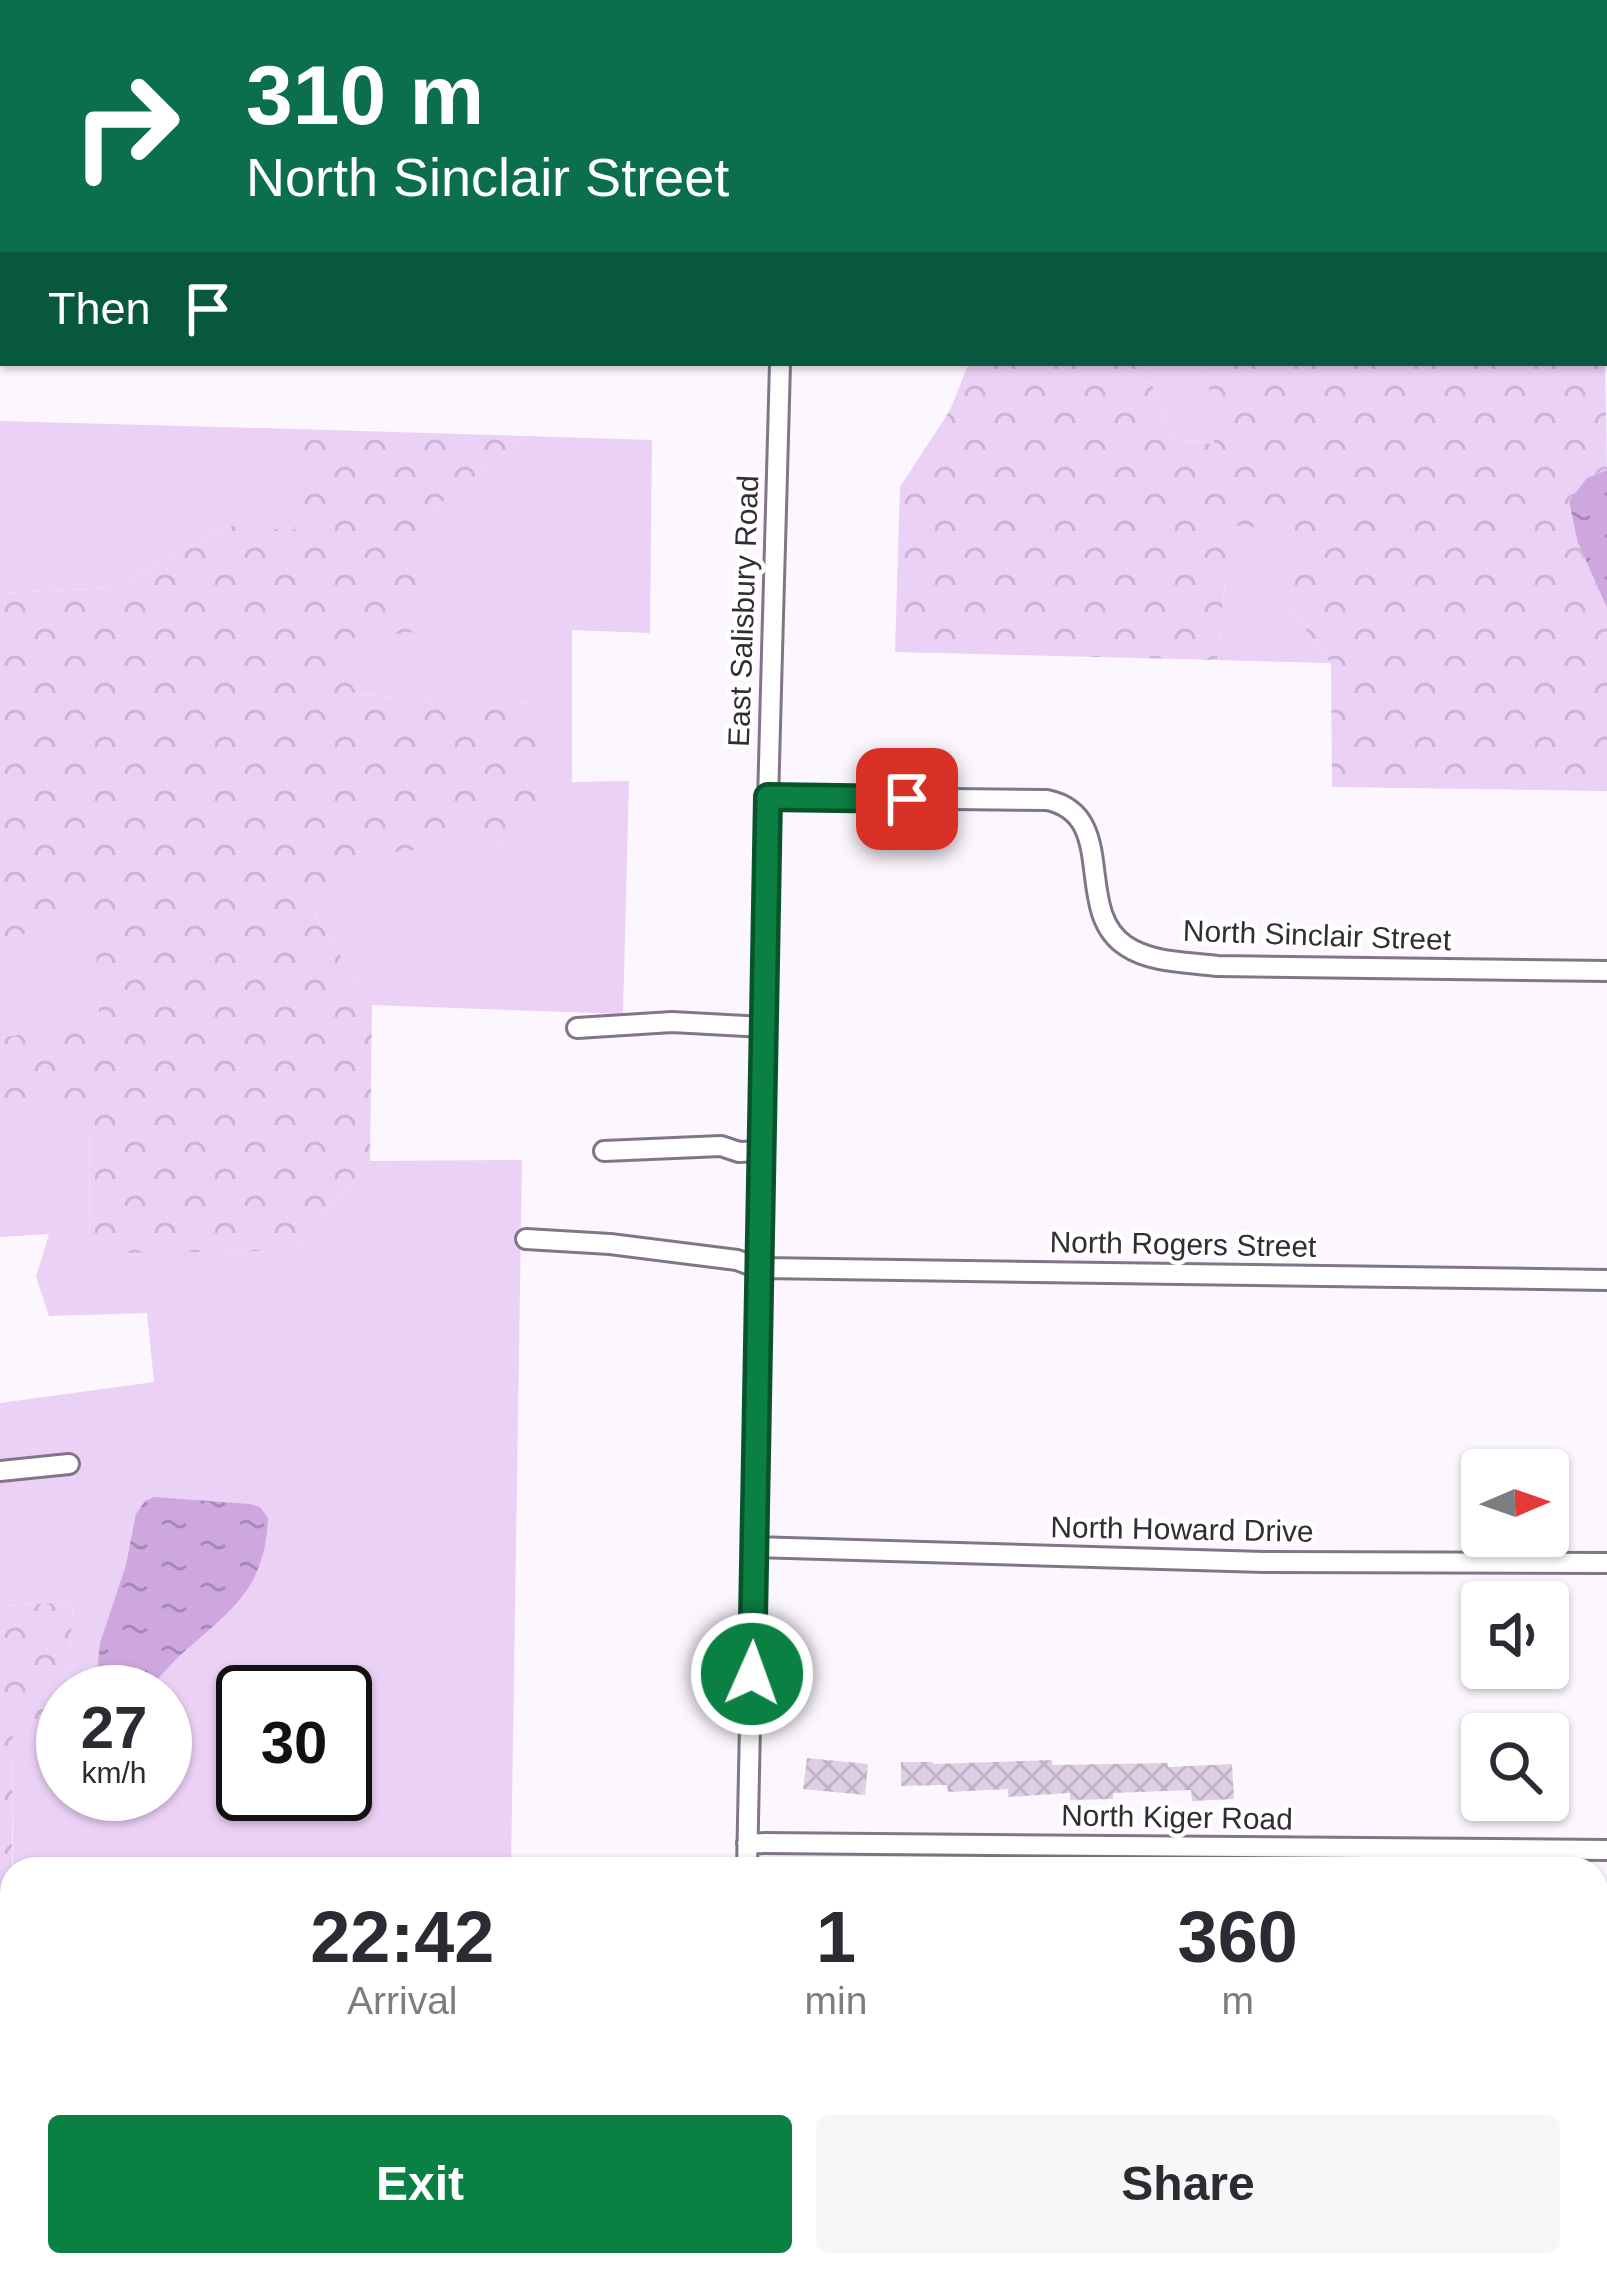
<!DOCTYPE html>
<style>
body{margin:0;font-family:Arial,sans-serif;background:#f7f7f7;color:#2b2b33;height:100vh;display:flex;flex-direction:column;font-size:45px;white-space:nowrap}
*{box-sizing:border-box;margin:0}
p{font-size:39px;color:#7c7c81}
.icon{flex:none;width:66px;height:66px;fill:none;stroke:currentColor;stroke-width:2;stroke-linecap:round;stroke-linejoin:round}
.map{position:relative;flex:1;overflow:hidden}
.side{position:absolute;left:0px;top:1857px;width:1608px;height:420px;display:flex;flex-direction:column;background:#fff;border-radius:36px 36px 0 0;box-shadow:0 3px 9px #0004}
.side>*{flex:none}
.top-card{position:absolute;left:0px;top:0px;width:1608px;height:366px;box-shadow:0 3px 9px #0004;background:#0b6e4f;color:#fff;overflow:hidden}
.needle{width:78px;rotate:88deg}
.tools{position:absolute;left:1461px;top:1449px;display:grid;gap:24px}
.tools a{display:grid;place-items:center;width:108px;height:108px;border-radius:12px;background:#fff;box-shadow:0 3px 9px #0004;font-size:60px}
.speed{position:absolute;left:36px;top:1665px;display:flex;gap:24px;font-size:60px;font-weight:700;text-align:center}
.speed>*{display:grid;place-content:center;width:156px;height:156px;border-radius:50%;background:#fff;box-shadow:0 3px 9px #0004;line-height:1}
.speed small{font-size:30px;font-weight:400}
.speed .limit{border:6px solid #111;border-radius:18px;background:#fff;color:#111}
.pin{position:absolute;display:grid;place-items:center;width:102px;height:102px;color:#fff;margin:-51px;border-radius:24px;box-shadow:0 6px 18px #0006}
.me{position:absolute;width:132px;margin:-66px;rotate:2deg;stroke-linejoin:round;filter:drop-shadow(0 0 9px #0008)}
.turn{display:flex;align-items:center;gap:42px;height:252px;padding:0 48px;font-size:54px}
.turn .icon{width:156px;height:156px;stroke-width:2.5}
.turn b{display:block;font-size:84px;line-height:102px}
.then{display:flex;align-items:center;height:114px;padding:0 48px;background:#0003;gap:24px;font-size:45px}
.eta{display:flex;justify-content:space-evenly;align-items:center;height:204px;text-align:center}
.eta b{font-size:72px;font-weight:700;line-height:84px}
.cta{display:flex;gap:24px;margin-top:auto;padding:24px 48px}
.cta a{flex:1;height:138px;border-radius:12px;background:#0b8043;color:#fff;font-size:48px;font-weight:700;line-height:138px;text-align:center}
.cta a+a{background:#f7f7f7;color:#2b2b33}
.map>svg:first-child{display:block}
.built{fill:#f6e6fd}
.green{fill:#ecd1f7;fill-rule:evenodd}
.forest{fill:url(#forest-crowns)}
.water{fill:url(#water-ripples)}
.building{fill:url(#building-cross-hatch)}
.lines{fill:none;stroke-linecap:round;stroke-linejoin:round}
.minor-casing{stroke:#827588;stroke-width:24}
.minor{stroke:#fff;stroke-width:18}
.route-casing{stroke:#07532c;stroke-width:30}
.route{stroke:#0b8043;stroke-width:21}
.labels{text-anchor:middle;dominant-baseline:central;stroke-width:9;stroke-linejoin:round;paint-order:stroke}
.street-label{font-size:30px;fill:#322c34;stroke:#fff}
</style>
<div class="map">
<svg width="1607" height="2277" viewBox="0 0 1607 2277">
<defs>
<pattern id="forest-crowns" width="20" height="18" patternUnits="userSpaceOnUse" patternTransform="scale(3)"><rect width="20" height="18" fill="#ecd1f7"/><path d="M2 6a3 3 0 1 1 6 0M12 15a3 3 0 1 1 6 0" fill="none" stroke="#cbb4d4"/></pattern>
<pattern id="water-ripples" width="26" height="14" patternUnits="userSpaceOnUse" patternTransform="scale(3)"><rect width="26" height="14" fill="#cda7dd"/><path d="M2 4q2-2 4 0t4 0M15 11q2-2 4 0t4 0" fill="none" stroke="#a788b4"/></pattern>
<pattern id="building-cross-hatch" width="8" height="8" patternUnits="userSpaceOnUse" patternTransform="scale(3)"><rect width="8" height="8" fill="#decfe4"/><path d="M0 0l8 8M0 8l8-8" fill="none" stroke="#bfb2c4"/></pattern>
</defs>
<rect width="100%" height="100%" fill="#fcf6ff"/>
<path class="built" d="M12,2172V2254L0,2242V2179Z
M23,2265H175L176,2268L284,2265L285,2277H35Z
M522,2265H581V2277H456V2269Z"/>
<path class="green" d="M1137,363H1207L1216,444L1173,439L1146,369Z
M0,421L296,429L295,530L223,529L114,588L0,593Z
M526,436L652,440L650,633L572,630V782L629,781L623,1014L372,1005L315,916L333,857L515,840L539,794L537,704L358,695L322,640L418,521Z
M1231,524L1312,532L1286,604L1331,663L1217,660Z
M96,921L99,1022L0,1038V938Z
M90,1102L89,1252L292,1251L370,1161L522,1160L511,1869H13V1728L63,1721V1794H165V1692H68L73,1602L0,1606V1403L154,1382L147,1313L49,1316L36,1277L49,1234L0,1237V1109ZM243,1692H345V1794H243Z
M0,1927L12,1928V2135L0,2142Z
M456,2269V2277H342V2275Z"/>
<path class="forest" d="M1605,355L1607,470L1587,478L1578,543L1607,608V791L1332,787L1331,663L1286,604L1311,532L1231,525L1217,660L895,652L900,487L950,410L969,363H1137L1146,369L1173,439L1214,444L1207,363H1605Z
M296,429L526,436L418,521L425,631L323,641L358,695L538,704L539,794L516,840L333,858L315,916L372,1005L370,1161L292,1251L89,1253L90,1103L0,1109V1038L99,1021L95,922L0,938V593L114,588L229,526L294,530Z
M73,1602L68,1692H63V1721L13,1729L12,1927L0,1926V1606Z
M1089,2265H1097L1596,2277H1088Z"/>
<path class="water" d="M1607,470V608L1578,543L1569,501L1587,478Z
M154,1497L250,1504L260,1507L268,1518C265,1587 234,1608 186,1650C171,1663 159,1678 146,1692H100L98,1661L100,1643L126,1565L136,1514L145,1501Z"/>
<path class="building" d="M807,1758L868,1764L865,1795L803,1789Z
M1052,1760V1765L1168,1763V1767L1232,1764L1234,1799L1192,1801L1191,1790L1113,1793V1799L1070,1800V1793L1008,1797V1789L948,1792L947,1785L901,1786V1762H933V1764Z"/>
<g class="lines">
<g class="minor-casing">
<path id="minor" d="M790,3V0
M0,297H3
M768,797L1047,800C1120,815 1072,911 1126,946C1151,963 1188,962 1217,966L1607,971
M577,1028L672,1022L764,1027
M604,1151L721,1146L739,1152L761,1151
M526,1239L610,1244L737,1260L758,1268L1607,1280
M0,1471L69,1464
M756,1547L1264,1562L1607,1563
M747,1843L1607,1850
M747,1869C752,1669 755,1470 758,1270C762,968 772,665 780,363
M0,2155L12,2150
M94,2277L113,2275
M736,2277V2265"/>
</g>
<use href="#minor" class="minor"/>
</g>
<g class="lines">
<g class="route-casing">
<path id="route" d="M752,1674L768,797L907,799"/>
</g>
<use href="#route" class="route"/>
</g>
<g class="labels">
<g class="street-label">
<text transform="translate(743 611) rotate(-88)">East Salisbury Road</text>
<text transform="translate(1317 935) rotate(2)">North Sinclair Street</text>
<text transform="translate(1183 1244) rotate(1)">North Rogers Street</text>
<text transform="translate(1182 1529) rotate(1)">North Howard Drive</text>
<text transform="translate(1177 1817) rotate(1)">North Kiger Road</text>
</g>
</g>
</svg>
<div class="tools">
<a><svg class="needle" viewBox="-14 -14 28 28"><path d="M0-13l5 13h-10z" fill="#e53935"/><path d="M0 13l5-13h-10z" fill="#7c7c81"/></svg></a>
<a><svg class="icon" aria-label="sound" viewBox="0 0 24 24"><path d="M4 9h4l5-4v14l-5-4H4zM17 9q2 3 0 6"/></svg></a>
<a><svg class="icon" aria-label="search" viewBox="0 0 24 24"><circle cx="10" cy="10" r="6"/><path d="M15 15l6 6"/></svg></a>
</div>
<div class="speed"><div>27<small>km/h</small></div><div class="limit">30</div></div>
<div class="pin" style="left:907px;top:799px;background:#d93025"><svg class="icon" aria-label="arrive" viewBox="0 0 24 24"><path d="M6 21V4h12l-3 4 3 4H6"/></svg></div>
<svg class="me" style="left:752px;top:1674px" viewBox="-20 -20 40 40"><circle r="17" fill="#0b8043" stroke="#fff" stroke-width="3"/><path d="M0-11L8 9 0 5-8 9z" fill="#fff"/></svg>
<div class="top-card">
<div class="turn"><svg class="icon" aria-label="right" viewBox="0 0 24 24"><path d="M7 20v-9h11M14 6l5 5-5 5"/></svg><div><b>310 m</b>North Sinclair Street</div></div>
<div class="then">Then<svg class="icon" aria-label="arrive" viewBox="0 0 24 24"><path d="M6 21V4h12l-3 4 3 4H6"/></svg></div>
</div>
<section class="side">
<div class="eta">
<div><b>22:42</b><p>Arrival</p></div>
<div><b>1</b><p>min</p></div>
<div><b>360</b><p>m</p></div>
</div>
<div class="cta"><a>Exit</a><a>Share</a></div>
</section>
</div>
